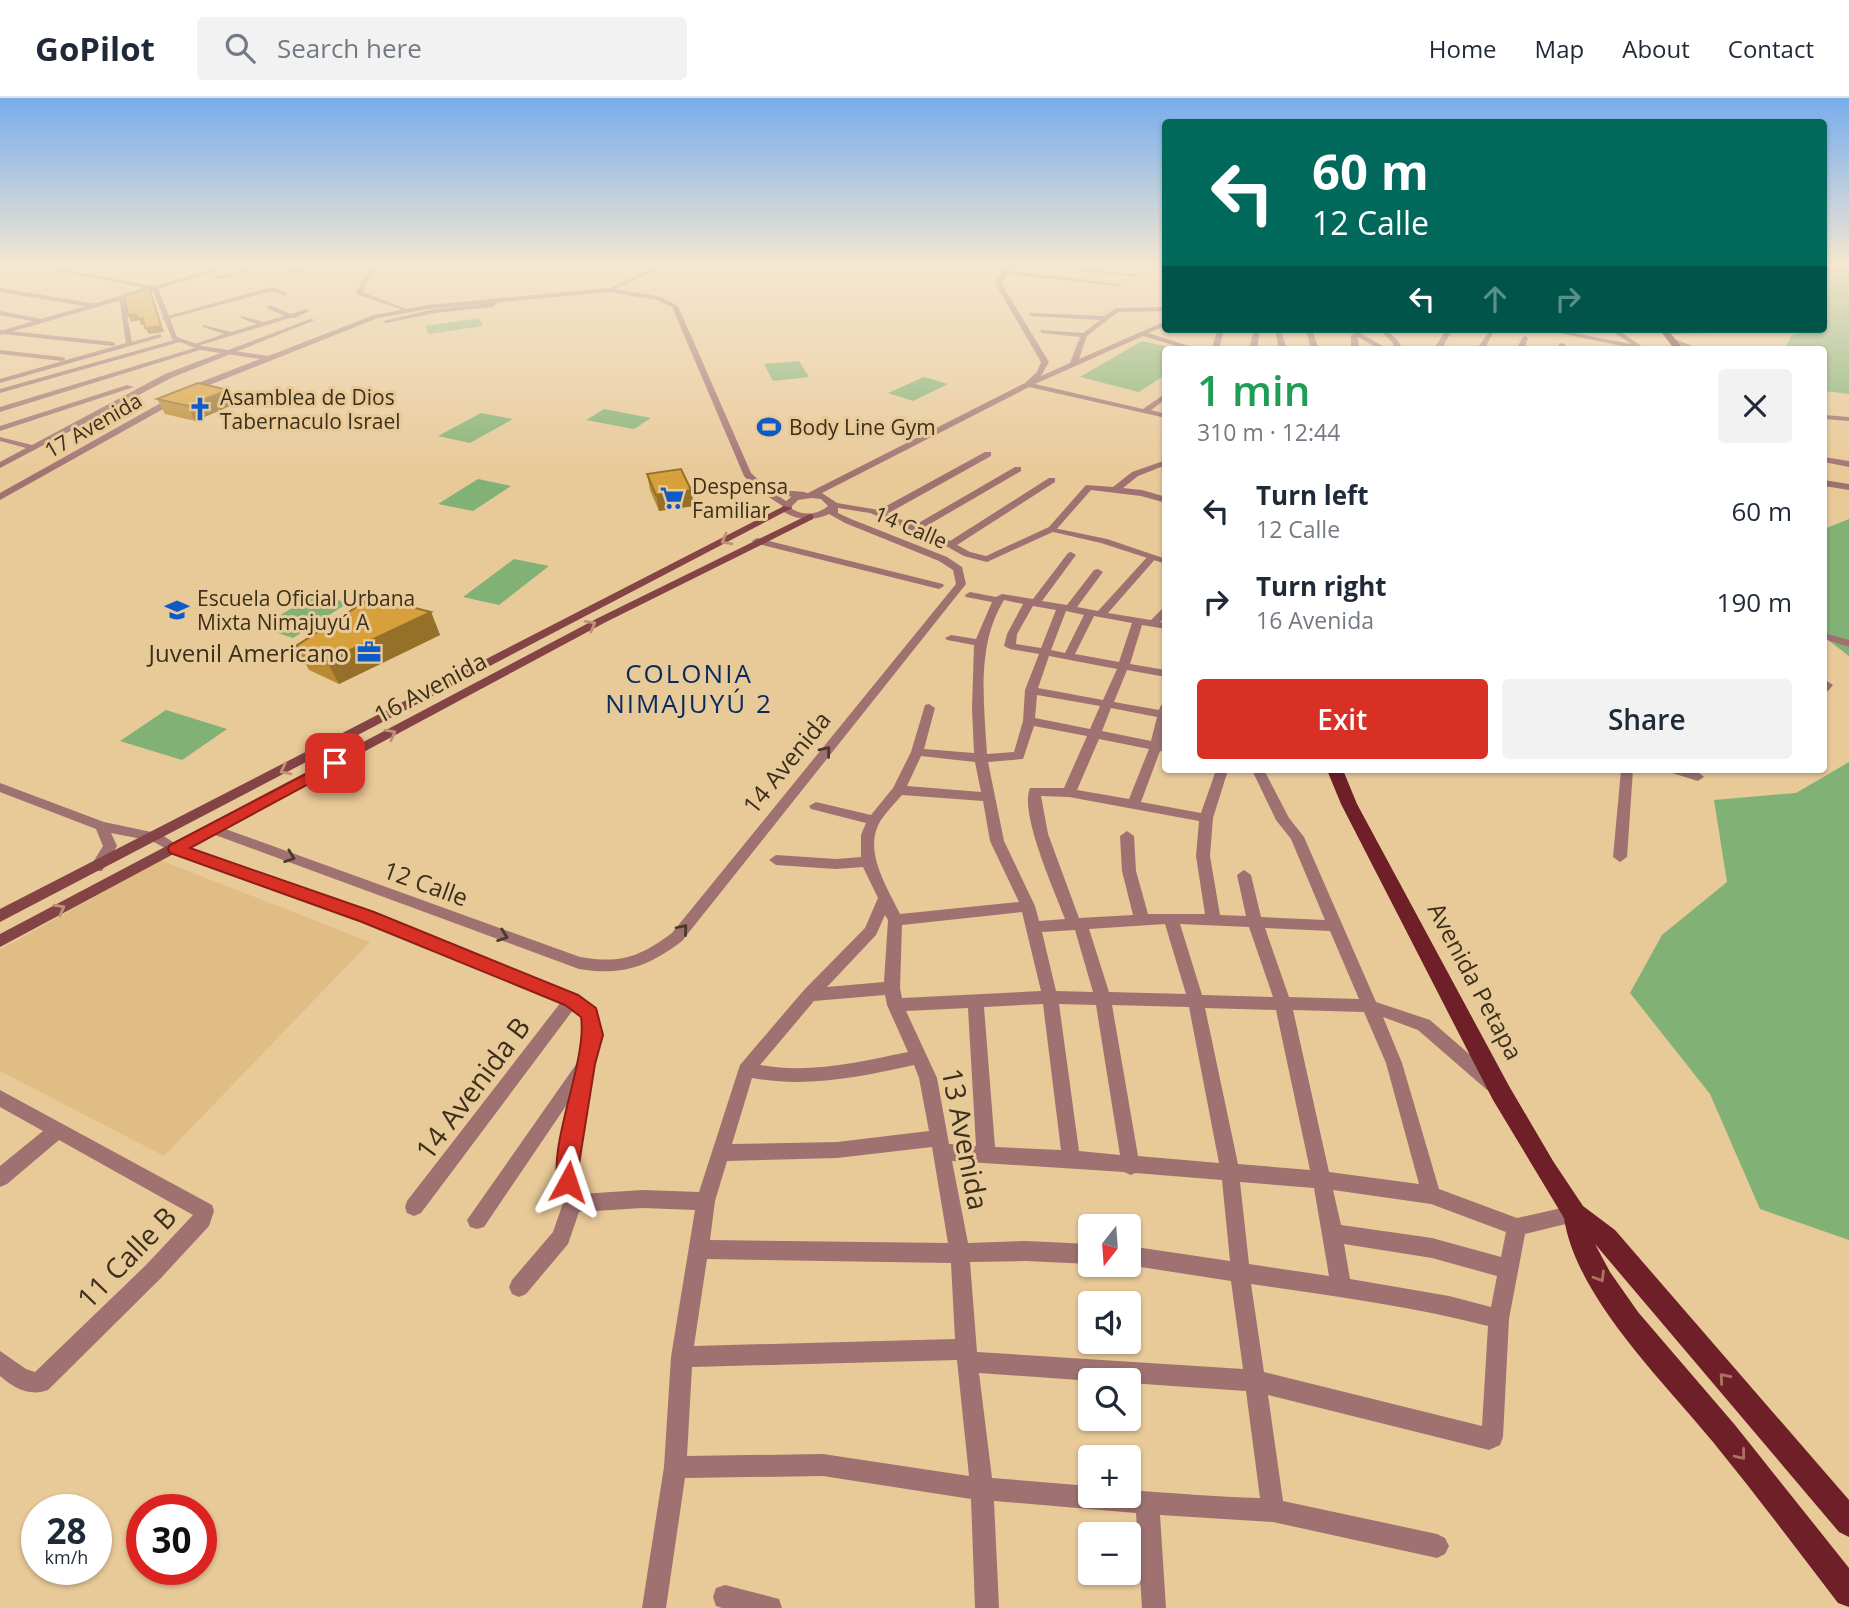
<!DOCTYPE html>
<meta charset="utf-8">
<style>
body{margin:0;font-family:"Open Sans",sans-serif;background:#f2f2f3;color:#1f2937;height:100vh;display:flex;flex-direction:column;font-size:26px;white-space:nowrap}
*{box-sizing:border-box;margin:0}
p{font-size:23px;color:#747a83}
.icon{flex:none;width:38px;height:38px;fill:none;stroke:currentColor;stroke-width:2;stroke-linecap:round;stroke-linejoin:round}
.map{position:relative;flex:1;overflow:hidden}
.sheet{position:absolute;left:1162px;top:248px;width:665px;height:427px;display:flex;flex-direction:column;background:#fff;border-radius:7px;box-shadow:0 2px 5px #0004}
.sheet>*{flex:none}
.guide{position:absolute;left:1162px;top:21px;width:665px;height:214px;border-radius:7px;box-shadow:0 2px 5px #0004;background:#00695c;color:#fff;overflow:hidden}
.needle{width:46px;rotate:197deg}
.buttons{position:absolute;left:1078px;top:1116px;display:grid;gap:14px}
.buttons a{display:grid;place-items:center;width:63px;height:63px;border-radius:7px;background:#fff;box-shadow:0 2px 5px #0004;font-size:35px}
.speed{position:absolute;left:21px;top:1396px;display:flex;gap:14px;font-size:35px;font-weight:700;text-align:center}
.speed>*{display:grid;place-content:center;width:91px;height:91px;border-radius:50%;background:#fff;box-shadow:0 2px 5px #0004;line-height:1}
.speed small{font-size:18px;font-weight:400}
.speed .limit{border:10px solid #d22;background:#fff;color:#111}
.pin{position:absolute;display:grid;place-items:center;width:60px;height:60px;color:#fff;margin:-30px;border-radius:14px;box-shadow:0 4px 10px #0006}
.me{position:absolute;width:77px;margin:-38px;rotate:5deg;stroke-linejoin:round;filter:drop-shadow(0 0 5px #0008)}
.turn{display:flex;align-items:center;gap:24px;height:147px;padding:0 35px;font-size:32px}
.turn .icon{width:91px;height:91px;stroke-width:2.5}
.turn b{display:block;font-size:49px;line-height:60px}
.lanes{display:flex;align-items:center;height:66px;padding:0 35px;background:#0003;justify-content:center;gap:35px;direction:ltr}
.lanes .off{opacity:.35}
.round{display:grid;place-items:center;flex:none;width:74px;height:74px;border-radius:7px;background:#f2f2f3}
.summary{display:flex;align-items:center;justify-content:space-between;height:119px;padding:0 35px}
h1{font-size:42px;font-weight:600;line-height:52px;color:#1e9e55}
.button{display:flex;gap:14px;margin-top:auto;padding:14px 35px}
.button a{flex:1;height:80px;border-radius:7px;background:#d93025;color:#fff;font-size:28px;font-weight:600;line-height:80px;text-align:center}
.button a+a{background:#f2f2f3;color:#1f2937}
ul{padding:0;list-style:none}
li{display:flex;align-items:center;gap:21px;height:91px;padding:0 35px}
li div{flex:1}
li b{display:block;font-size:26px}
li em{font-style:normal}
header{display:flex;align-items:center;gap:42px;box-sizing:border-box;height:98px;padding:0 35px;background:#fff;border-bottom:2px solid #e0e1e3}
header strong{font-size:33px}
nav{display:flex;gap:38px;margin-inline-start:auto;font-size:24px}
.search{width:490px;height:63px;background:#f2f2f3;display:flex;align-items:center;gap:18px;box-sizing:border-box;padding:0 24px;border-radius:7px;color:#747a83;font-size:26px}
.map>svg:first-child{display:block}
.built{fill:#e0bd85}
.green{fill:#82b175}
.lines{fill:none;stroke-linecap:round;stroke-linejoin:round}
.pedestrian{fill:#9f7171;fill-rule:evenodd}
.minor{fill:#9f7171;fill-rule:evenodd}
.tertiary{fill:#9f7171;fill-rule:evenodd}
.secondary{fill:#844345;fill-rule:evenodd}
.primary{fill:#6f1f27;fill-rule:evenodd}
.wall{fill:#b98a33}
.shaded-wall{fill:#967029}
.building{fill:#d7a03b;stroke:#967029;stroke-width:2}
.oneway{stroke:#c09377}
.oneway2{stroke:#4b3a29}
.oneway3{stroke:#ac7460}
.route{fill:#d93025;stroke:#8d1f18;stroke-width:2}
.labels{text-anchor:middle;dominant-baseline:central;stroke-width:6;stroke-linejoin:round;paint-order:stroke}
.far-poi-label{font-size:21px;fill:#3c301c;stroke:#e8c998;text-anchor:start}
.far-street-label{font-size:21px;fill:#3c301c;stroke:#e8c998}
.poi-label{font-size:24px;fill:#3c301c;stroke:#e8c998;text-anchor:end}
.street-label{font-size:24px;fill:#3c301c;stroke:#e8c998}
.neighbourhood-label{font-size:26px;letter-spacing:2px;fill:#082b5e;stroke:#e8c998}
.near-street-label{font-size:28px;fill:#3c301c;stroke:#e8c998}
</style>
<header>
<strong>GoPilot</strong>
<div class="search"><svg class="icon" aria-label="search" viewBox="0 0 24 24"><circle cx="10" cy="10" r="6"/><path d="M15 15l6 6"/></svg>Search here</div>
<nav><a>Home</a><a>Map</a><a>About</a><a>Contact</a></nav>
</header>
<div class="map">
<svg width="1849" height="1510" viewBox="0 0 1849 1510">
<rect width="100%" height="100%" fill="#e8c998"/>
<path class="built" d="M160,762L370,844L164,1058L0,973V852Z"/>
<path class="green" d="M1824,168H1849V296L1824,293V252H1784L1792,237L1829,228L1824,223Z
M479,220L483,228L429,236L425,228Z
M1142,243L1181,252H1166L1165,277L1139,294L1080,279Z
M799,263L809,279L773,283L764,266Z
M924,279L948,286L913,303L888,295Z
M604,311L651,320L634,331L586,322Z
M481,315L513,321L470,345L438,338Z
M478,381L511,388L473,413L438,406Z
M1849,421V558L1824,539V431Z
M514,461L549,468L499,507L463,499Z
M316,496L348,505L293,540L260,529Z
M166,612L227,631L182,662L120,643Z
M1849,664V1142L1760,1111L1710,996L1630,895L1662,837L1727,784L1714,702L1796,695Z"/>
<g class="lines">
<path class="pedestrian" d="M1049,429L1107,441L1166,461V466L1101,445L1049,433Z"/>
<path class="minor" d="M32,168H42L155,188L223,168H231L155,192Z
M254,168H262L219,181L214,180Z
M264,168H279L304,172L301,174Z
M374,168H380L369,181L362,194L406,211V213L356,196L363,180Z
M656,168H663L611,193L606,192Z
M1006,168H1012L1009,173L1122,186L1119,188L1007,176L1001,185L1049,264L1041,278L1070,265L1080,239L1042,235L1040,232L1083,235L1100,222L1031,218L1029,215L1104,218L1116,210L1166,209V213L1118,214L1087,238L1079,261L1166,223V228L1148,235L1202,252H1190L1143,238L1035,286L1143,311L1166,295V301L1151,312L1166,316V320L1029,289L822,395L837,405L879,412L985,354H991V358L887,416L915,427L1015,369H1021V373L923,430L950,443L1049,380H1055V384L957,447L970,454L986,458L1049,429L1086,387L1113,389L1132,374L1166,362V367L1138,378L1123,390L1142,392L1166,399V405L1141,398L1091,392L1055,433L987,464L964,458L935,442L870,415L838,410V415L851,421L947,459L962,469L966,486L682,843C648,869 622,878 579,871L207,734L205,731L207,728H217L580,859C620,866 640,859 672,835L956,486L953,472L939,463L845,425L829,416C814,423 798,423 784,414L782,407L792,398L808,395L1025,285L1037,274L1041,264L995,185ZM811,400L821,401L828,408C817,417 804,418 792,411V408L798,402Z
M1040,168H1057L1140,177L1137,179Z
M272,189L288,196L285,198L272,193L164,222L161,220Z
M0,190L96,206L99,208L96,210L0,194Z
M119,199L124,200L132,244L160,236L162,239L0,285V281L126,245Z
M496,201L499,203L493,209L435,215L386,225L383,223L435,211L491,205Z
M269,207L291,216L306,211L309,213L295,220H290L194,249L189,248L224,236L203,229V227L231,234L257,226L241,220V218L264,224L284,218L267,210Z
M0,213L42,221L45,223L42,225L0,217Z
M310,221L315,222L171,280L0,370V364L26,350L0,343V339L32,347L165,276Z
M1218,231H1224L1219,252H1211Z
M1254,231H1260L1257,252H1249Z
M1306,231H1312L1319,252H1311Z
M1379,231H1386L1397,242L1404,252H1396L1392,244Z
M1424,231H1453L1441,252H1433L1444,235Z
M1491,231L1494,233L1484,252H1476Z
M1540,231H1553L1631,246L1609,231H1617L1644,250L1641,252Z
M1715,231H1768V232L1765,234L1667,236L1664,234L1667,232Z
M0,232L113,244L116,246L113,248L2,236Z
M1279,234L1282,236L1287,252H1279L1276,236Z
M1358,234L1388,251L1390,252H1381L1358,239L1359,252H1351V237Z
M1525,238L1528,240L1524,252H1516L1522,240Z
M178,241L180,244L0,295V291Z
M1675,241L1700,251L1702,252H1692L1673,244Z
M1560,245L1565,246L1564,252H1556Z
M201,248L203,251L0,314V309Z
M0,252L62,259L66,261L62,263L0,256Z
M127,287L134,289L0,333V328Z
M1824,317L1849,319V323L1824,321Z
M1824,359L1849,363V369L1824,364Z
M1824,382L1849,386V392L1824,388Z
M757,440L943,486L944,488L939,491L754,445L752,443Z
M1071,454L1076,457L1042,503L1067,507L1094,472L1098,471L1103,474L1077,509L1098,513L1149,457L1157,459L1108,515L1151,522L1166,507V518L1160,524L1166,525V531L1142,527L1130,566L1166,572V579L1127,572L1114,604L1159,612L1161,607L1166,606V634L1163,645L1166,646V654L1160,653L1141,704L1201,715L1216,672H1228L1213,720L1210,758L1220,817L1246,818L1237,777L1244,772L1251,777L1261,819L1325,822L1291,741L1276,722L1252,672H1264L1289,720L1304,739L1376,904L1430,922L1499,982L1502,987L1499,992L1493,994L1487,992L1418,932L1383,919L1402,965L1439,1091L1517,1120L1575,1107L1582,1110L1585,1116L1582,1122L1525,1136L1509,1221L1503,1339L1500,1347L1489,1352L1268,1297L1283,1403L1437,1436L1445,1440L1449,1448L1445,1456L1437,1460L1273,1424L1160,1417L1166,1510H1142L1136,1415L994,1403L999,1510H975L971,1401L823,1378L685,1380L666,1510H642L664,1369L671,1259L695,1112L643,1110L579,1114L568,1146L526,1196L519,1199L512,1196L509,1189L512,1182L553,1134L563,1105L559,1084V1063L570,1002L484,1129L477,1131L470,1129L467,1122L577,965L585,937L581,918L573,912L421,1115L414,1118L407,1115L405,1109L407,1103L561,904L363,823L171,754L169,751L176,746L181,748L373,815L578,897L595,910L601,937L593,966L577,1063L580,1096L643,1092L699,1094L740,967L804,892L865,830L878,800L863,769L836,771L776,767L769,762L776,757L836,761L861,759V737L866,725L811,711L809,708L816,704L871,717L893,690L911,654L925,607L929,606L935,610L924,651L974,655L972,611L974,547L947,542L945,540L951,537L976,541L992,504L966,499L965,497L970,494L996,499L1002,496L1033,501L1068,455ZM1004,502L1023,506L1007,536L1004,548L1010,551L1039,556L1025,592L1023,623L1014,654L987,656C984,605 976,547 1004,502ZM1033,508L1056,512L1041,550L1016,546L1017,536ZM1066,513L1084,517L1065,555L1051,552ZM1094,518L1132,525L1119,564L1075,556ZM1049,558L1117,571L1103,602L1038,590ZM1037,597L1100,608L1090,631L1035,620ZM1111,610L1157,619L1151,643L1102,633ZM1034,628L1087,638L1064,690H1030C1019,715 1055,794 1065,821L1039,823L1035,808L1004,743L988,664L1023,661ZM1099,641L1149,651L1129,701L1077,692ZM921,658L975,664L981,694L907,688ZM902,697L983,703L990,743L1019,804L900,816C887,789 862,752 881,722C887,713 895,705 902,697ZM1041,698L1069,699L1199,723L1196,758L1205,816H1148L1136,773L1134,738L1127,733L1120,738L1122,773L1133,817L1079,820L1048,736ZM1022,814L1041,893L902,900L900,890L902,827ZM885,817L888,822L884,884L827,889L876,837ZM1165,826L1186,896L1109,894L1089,831ZM1180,826L1249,829L1273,899L1202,897ZM1265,830L1330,833L1359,901L1289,899ZM1075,832L1093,894L1056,893L1042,834ZM885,897L887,907L908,954C859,964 810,976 760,967L814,903ZM1043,906L1061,1052L995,1049L984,909ZM1059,906L1096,907L1120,1057L1079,1053ZM1112,907L1189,909L1219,1065L1138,1058ZM968,910L976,1048L949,1046L937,980L906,913ZM1205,910L1276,912L1310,1072L1238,1066ZM1293,912L1364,914L1386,965L1419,1086L1329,1074ZM914,967L919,980L929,1033L837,1044L732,1046L752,980C807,990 860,979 914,967ZM932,1049L948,1145L710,1142L715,1103L727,1063L837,1060ZM952,1063L1124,1074L1131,1077L1135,1075L1222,1082L1230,1163L1129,1148L1128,1167L1231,1183L1243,1271L977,1254L970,1164L1026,1163L1090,1166V1146L1026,1143L968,1145ZM1240,1084L1314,1090L1329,1178L1249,1166ZM1333,1092L1431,1106L1506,1134L1501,1159L1432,1140L1341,1127ZM1344,1146L1432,1160L1497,1178L1491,1209L1449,1198L1350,1181ZM707,1161L951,1165L955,1241L694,1248ZM1251,1186C1331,1198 1410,1208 1488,1228L1482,1328L1264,1274ZM957,1262L969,1378L823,1356L687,1358L692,1269ZM979,1275L1092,1283H1129V1285L1246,1293L1260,1400C1216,1399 1172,1395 1129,1392V1398H1090V1388L992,1380Z
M1824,535L1849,542V549L1824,541Z
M1824,581L1833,587L1828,593L1824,595Z
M1621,672H1633L1627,759L1620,764L1613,759Z
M1671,672C1682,672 1696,670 1704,679L1698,683L1672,675Z
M0,992L212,1107L214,1113L209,1128L160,1181L48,1292C30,1299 14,1290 0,1278V1253L26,1271L35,1274L146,1167L193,1117L59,1042L7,1086L0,1089V1068L43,1033L0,1009Z
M725,1487L779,1501L782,1510H722L716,1508L713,1499L716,1490Z"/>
<path class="tertiary" d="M155,188L158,190L177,239L202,248L268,258L374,217L428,207L609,190L661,199L678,208L751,375L768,391L805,394L810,397L805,400L777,397L792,407L784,409L758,392L744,378L672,209L657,202L609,194L428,211L378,220L199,291L0,402V395L193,287L260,261L201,252L172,241L153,193L0,237V233Z
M0,685L104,724L161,736L183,751L176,756L152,743L111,735L117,748L102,773H92L90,769L103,748L96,731L0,694Z"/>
<path class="secondary" d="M784,408L792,410L0,824V811Z
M810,416L813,417V421L606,524L0,849V836L598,520Z"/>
<path class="primary" d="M1659,231H1667L1684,252H1675Z
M1327,672H1343L1357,706L1509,988L1553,1063L1583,1108L1615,1132L1849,1402V1439L1839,1434L1595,1146L1610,1174L1638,1214L1735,1327L1849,1470V1509L1838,1505C1797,1451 1756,1397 1713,1344C1663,1283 1576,1199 1564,1120L1493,1002L1341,706Z"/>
</g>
<path class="wall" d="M157,301L235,306L195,323L165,316Z
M647,376L691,392L694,408L659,413L650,392Z
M431,514L440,537L339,586L309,572L296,548Z"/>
<path class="shaded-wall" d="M149,190L152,197L164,234L149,236L145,230Z
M136,216L143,220L146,226L141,227L139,222L131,224L128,217Z
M228,292L235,306L195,323L188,308Z
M691,392L694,408L659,413L656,397Z
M431,514L440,537L339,586L327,563Z"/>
<path class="building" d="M149,190L161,228L145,230L143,220L138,221L136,216L128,217L124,197Z
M198,285L228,292L188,308L157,301Z
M681,371L691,392L656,397L647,376Z
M372,499L431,514L327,563L296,548Z"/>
<defs><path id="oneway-chevron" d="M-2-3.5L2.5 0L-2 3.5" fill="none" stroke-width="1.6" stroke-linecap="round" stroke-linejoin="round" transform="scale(1.75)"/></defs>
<g class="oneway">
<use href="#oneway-chevron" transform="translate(726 442) rotate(152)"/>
<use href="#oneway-chevron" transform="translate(591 527) rotate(-29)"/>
<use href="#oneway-chevron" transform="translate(391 636) rotate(-28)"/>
<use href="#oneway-chevron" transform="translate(285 672) rotate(153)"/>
<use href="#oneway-chevron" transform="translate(60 811) rotate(-28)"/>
</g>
<g class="oneway2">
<use href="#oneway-chevron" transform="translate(826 653) rotate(-51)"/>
<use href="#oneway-chevron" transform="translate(290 759) rotate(20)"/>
<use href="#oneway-chevron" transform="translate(683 831) rotate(-50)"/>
<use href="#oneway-chevron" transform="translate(503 838) rotate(20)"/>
</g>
<g class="oneway3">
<use href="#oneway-chevron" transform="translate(1600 1179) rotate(59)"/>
<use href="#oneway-chevron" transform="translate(1724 1280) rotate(-131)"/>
<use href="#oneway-chevron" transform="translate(1741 1357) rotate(51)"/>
</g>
<linearGradient id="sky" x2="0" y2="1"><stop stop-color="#77aded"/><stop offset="0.44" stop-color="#f5e7d1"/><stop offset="1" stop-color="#f5e7d1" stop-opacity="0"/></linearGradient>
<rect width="1849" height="379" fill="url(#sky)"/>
<path class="route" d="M335,661L340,662L343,665L340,669L190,750L374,814L578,897L596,910L603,937L595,966L575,1091L568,1094L560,1091C544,1055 588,963 581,919L565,907L362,824L170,755L168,751L170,747Z"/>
<defs>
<g id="church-bare" transform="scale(1.89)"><path d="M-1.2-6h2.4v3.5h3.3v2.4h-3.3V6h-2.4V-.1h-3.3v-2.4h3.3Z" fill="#0f5bc5" stroke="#e8c998" stroke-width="2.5" paint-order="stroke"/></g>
<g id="stadium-bare" transform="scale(1.89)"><path d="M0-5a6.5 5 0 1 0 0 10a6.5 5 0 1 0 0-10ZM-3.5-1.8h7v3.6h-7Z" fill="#0f5bc5" stroke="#e8c998" stroke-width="2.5" paint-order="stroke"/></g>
<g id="supermarket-bare" transform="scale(1.89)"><path d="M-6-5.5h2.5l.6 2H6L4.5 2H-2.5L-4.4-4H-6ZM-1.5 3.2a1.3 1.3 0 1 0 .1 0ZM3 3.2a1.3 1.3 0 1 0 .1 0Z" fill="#0f5bc5" stroke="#e8c998" stroke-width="2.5" paint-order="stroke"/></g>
<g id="school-bare" transform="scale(1.89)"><path d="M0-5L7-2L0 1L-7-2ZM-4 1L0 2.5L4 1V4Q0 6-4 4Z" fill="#0f5bc5" stroke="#e8c998" stroke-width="2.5" paint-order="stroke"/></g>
<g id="office-bare" transform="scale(1.89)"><path d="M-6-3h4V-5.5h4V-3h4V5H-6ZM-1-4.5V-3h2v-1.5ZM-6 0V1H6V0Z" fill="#0f5bc5" stroke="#e8c998" stroke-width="2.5" paint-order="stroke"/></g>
</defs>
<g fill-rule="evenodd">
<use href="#church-bare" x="200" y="311"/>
<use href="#stadium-bare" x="769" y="329"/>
<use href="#supermarket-bare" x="672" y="400"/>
<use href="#school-bare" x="177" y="512"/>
<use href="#office-bare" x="369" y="554"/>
</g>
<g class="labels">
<g class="far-poi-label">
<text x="220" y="299">Asamblea de Dios<tspan x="220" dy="24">Tabernaculo Israel</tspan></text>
<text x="789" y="329">Body Line Gym</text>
<text x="692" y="388">Despensa<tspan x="692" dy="24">Familiar</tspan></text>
<text x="197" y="500">Escuela Oficial Urbana<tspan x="197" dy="24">Mixta Nimajuyú A</tspan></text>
</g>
<g class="far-street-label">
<text transform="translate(93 327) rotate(-30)">17 Avenida</text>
<text transform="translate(911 429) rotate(23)">14 Calle</text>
</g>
<g class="poi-label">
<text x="349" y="554">Juvenil Americano</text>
</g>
<g class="street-label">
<text transform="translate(430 589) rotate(-28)">16 Avenida</text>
<text transform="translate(786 664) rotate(-51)">14 Avenida</text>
<text transform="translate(426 785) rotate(20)">12 Calle</text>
<text transform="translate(1476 883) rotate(62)">Avenida Petapa</text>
</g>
<g class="neighbourhood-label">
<text x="689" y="575">COLONIA<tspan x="689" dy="30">NIMAJUYÚ 2</tspan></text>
</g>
<g class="near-street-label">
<text transform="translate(472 990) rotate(-53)">14 Avenida B</text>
<text transform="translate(966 1041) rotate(79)">13 Avenida</text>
<text transform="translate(126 1159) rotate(-46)">11 Calle B</text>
</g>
</g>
</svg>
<div class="buttons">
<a><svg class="needle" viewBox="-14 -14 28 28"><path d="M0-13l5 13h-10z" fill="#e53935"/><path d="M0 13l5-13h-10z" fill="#747a83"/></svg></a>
<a><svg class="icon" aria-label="sound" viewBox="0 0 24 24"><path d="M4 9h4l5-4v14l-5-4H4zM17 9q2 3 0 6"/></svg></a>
<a><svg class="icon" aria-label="search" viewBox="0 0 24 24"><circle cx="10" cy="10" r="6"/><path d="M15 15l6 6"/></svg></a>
<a>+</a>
<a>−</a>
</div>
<div class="speed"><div>28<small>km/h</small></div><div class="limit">30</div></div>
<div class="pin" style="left:335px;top:665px;background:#d93025"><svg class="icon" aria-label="arrive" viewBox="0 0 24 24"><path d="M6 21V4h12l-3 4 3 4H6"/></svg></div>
<svg class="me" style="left:568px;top:1084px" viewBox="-20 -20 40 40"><path d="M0-17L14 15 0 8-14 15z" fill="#d93025" stroke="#fff" stroke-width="4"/></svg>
<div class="guide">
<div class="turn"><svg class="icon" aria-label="left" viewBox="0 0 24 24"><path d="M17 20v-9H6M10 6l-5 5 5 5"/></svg><div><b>60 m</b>12 Calle</div></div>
<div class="lanes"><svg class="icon" aria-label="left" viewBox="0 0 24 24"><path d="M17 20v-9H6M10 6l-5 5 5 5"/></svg><svg class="icon off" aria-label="ahead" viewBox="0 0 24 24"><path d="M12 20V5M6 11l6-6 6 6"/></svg><svg class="icon off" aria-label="right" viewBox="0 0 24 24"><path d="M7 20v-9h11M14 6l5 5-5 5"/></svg></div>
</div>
<section class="sheet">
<div class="summary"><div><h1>1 min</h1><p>310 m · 12:44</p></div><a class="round"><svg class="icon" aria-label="close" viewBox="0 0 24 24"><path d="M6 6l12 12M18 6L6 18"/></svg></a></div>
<ul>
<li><svg class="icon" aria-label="left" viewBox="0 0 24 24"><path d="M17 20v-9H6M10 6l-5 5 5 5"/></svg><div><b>Turn left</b><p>12 Calle</p></div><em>60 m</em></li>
<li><svg class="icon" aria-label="right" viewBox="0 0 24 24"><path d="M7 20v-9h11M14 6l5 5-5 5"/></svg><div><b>Turn right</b><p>16 Avenida</p></div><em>190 m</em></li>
</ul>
<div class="button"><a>Exit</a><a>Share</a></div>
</section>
</div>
